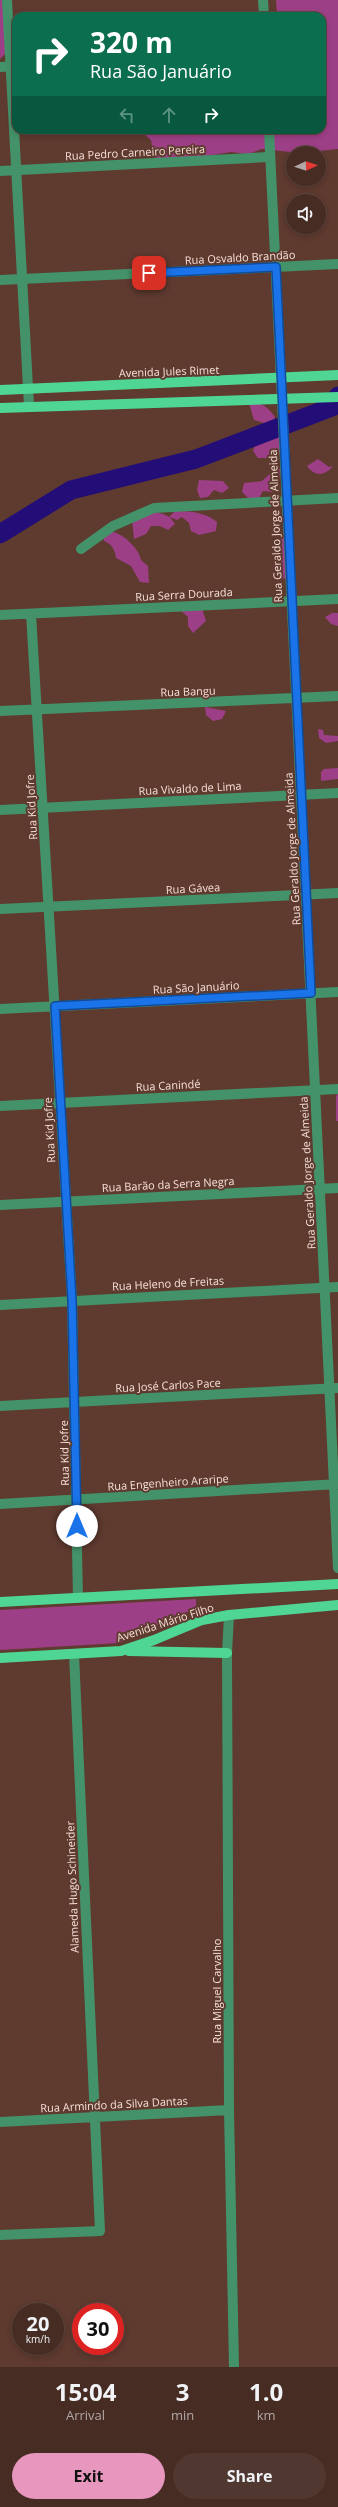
<!DOCTYPE html>
<meta charset="utf-8">
<style>
body{margin:0;font-family:"Open Sans",sans-serif;background:#503830;color:#f1f3f6;height:100vh;display:flex;flex-direction:column;font-size:15px;white-space:nowrap}
*{box-sizing:border-box;margin:0}
p{font-size:13px;color:#b0a7a6}
.icon{flex:none;width:22px;height:22px;fill:none;stroke:currentColor;stroke-width:2;stroke-linecap:round;stroke-linejoin:round}
.map{position:relative;height:2367px;overflow:hidden}
.sheet{display:flex;flex-direction:column;background:#462c23;flex:1}
.sheet>*{flex:none}
.top-card{position:absolute;left:12px;top:12px;width:314px;height:122px;border-radius:12px;box-shadow:0 2px 6px #0003,0 0 0 1px #5e4841;background:#0b6e4f;color:#fff;overflow:hidden}
.needle{width:26px;rotate:87deg}
.controls{position:absolute;left:286px;top:146px;display:grid;gap:8px}
.controls a{display:grid;place-items:center;width:40px;height:40px;border-radius:50%;background:#462c23;box-shadow:0 2px 6px #0003,0 0 0 1px #5e4841;font-size:20px}
.speed{position:absolute;left:12px;top:2303px;display:flex;gap:8px;font-size:20px;font-weight:700;text-align:center}
.speed>*{display:grid;place-content:center;width:52px;height:52px;border-radius:50%;background:#462c23;box-shadow:0 2px 6px #0003,0 0 0 1px #5e4841;line-height:1}
.speed small{font-size:10px;font-weight:400}
.speed .limit{border:6px solid #d22;background:#fff;color:#111}
.pin{position:absolute;display:grid;place-items:center;width:34px;height:34px;color:#fff;margin:-17px;border-radius:8px;box-shadow:0 2px 6px #0006}
.me{position:absolute;width:44px;margin:-22px;rotate:0deg;stroke-linejoin:round;filter:drop-shadow(0 0 3px #0008)}
.turn{display:flex;align-items:center;gap:14px;height:84px;padding:0 12px;font-size:18px}
.turn .icon{width:52px;height:52px;stroke-width:2.5}
.turn b{display:block;font-size:28px;line-height:34px}
.lanes{display:flex;align-items:center;height:38px;padding:0 12px;background:#0003;justify-content:center;gap:20px;direction:ltr}
.lanes .off{opacity:.35}
.eta{display:flex;justify-content:space-evenly;align-items:center;height:68px;text-align:center}
.eta b{font-size:24px;font-weight:700;line-height:28px}
.button{display:flex;gap:8px;margin-top:auto;padding:8px 12px}
.button a{flex:1;height:46px;border-radius:24px;background:#e797bd;color:#111;font-size:16px;font-weight:700;line-height:46px;text-align:center}
.button a+a{background:#503830;color:#f1f3f6}
.map>svg:first-child{display:block}
.green{fill:#9d3f86}
.lines{fill:none;stroke-linecap:round;stroke-linejoin:round}
.river{stroke:#230e78;stroke-width:19}
.minor{stroke:#449269;stroke-width:10}
.major{stroke:#50d694;stroke-width:10}
.route-casing{stroke:#114b97;stroke-width:10}
.route{stroke:#1a73e8;stroke-width:7}
.labels{text-anchor:middle;dominant-baseline:central;stroke-width:4;stroke-linejoin:round;paint-order:stroke}
.street-label{font-size:11px;fill:#f7dfd8;stroke:#5e3a2f}
</style>
<div class="map">
<svg width="338" height="2367" viewBox="0 0 338 2367">
<rect width="100%" height="100%" fill="#5e3a2f"/>
<path class="green" d="M0,0H5L6,53L0,59Z
M276,0H338V149L300,153L262,149L248,154L231,152L169,162L154,160L151,140L144,134L145,130H322V16H277Z
M249,403C262,402 267,406 275,417L271,425L254,420Z
M279,432L281,452L275,458H258L253,451L256,442L266,440L271,433Z
M318,459L329,467L333,466C325,476 315,477 307,466Z
M275,469H281L278,486L272,492L263,491L259,498L249,499L242,492L244,483L262,481Z
M199,480L223,481L229,488L222,493L214,490L208,497L200,498L197,490Z
M175,511C190,511 205,512 217,522L216,531L199,535L191,531L189,523L182,517L177,520L170,517L175,524L168,530L160,526H151L146,534L134,539L132,520C145,514 157,509 169,517Z
M113,532C124,534 139,549 141,560L148,566L149,583L140,582L131,566L116,558C115,550 112,544 104,541L103,537Z
M284,532L286,578L277,580C276,577 273,574 273,571C272,564 280,537 284,532Z
M201,605L206,621L193,633L188,626V617L181,611Z
M332,613H338V626L331,624L325,617Z
M205,707L226,711L222,719L213,721L206,715Z
M318,729L323,730L324,735L338,736V741L326,743L319,738Z
M338,768V779L321,781V772L324,769Z
M338,1093V1121H336V1096Z
M196,1599V1608L119,1643L0,1650V1610Z"/>
<g class="lines">
<path class="river" d="M0,534L71,490L196,459L332,407L338,396"/>
<path class="minor" d="M7,0L29,406
M263,0L264,16
M0,67L16,66
M269,130L338,1568
M0,171L270,157
M0,280L338,264
M81,549L113,526L154,508L338,498
M31,614L72,1300L78,1598
M0,615L338,599
M0,711L338,696
M0,810L338,793
M0,909L338,893
M0,1009L338,992
M0,1106L338,1089
M0,1205L338,1188
M0,1305L338,1287
M0,1406L338,1388
M0,1504L338,1484
M229,1615L227,1653L229,2110L234,2367
M0,2122L229,2110
M0,2235L100,2231L74,1654"/>
<path class="major" d="M0,390L338,375
M0,408L338,397
M0,1602L338,1584
M129,1651L227,1653
M0,1658L121,1651L154,1640L202,1620L229,1615L338,1605"/>
</g>
<g class="lines">
<g class="route-casing">
<path id="route" d="M77,1526L72,1300L55,1006L311,993L276,267L149,273"/>
</g>
<use href="#route" class="route"/>
</g>
<g class="labels">
<g class="street-label">
<text transform="translate(135 152) rotate(-3)">Rua Pedro Carneiro Pereira</text>
<text transform="translate(240 257) rotate(-3)">Rua Osvaldo Brandão</text>
<text transform="translate(169 371) rotate(-2)">Avenida Jules Rimet</text>
<text transform="translate(275 526) rotate(-92)">Rua Geraldo Jorge de Almeida</text>
<text transform="translate(184 594) rotate(-3)">Rua Serra Dourada</text>
<text transform="translate(188 691) rotate(-2)">Rua Bangu</text>
<text transform="translate(190 788) rotate(-3)">Rua Vivaldo de Lima</text>
<text transform="translate(31 807) rotate(-93)">Rua Kid Jofre</text>
<text transform="translate(292 849) rotate(-93)">Rua Geraldo Jorge de Almeida</text>
<text transform="translate(193 888) rotate(-3)">Rua Gávea</text>
<text transform="translate(196 987) rotate(-3)">Rua São Januário</text>
<text transform="translate(168 1085) rotate(-3)">Rua Canindé</text>
<text transform="translate(49 1130) rotate(-93)">Rua Kid Jofre</text>
<text transform="translate(307 1173) rotate(-93)">Rua Geraldo Jorge de Almeida</text>
<text transform="translate(168 1184) rotate(-3)">Rua Barão da Serra Negra</text>
<text transform="translate(168 1283) rotate(-3)">Rua Heleno de Freitas</text>
<text transform="translate(168 1385) rotate(-3)">Rua José Carlos Pace</text>
<text transform="translate(64 1453) rotate(-91)">Rua Kid Jofre</text>
<text transform="translate(168 1482) rotate(-4)">Rua Engenheiro Araripe</text>
<text transform="translate(165 1622) rotate(-18)">Avenida Mário Filho</text>
<text transform="translate(72 1887) rotate(-92)">Alameda Hugo Schineider</text>
<text transform="translate(216 1991) rotate(-90)">Rua Miguel Carvalho</text>
<text transform="translate(114 2104) rotate(-3)">Rua Armindo da Silva Dantas</text>
</g>
</g>
</svg>
<div class="controls">
<a><svg class="needle" viewBox="-14 -14 28 28"><path d="M0-13l5 13h-10z" fill="#e53935"/><path d="M0 13l5-13h-10z" fill="#b0a7a6"/></svg></a>
<a><svg class="icon" aria-label="sound" viewBox="0 0 24 24"><path d="M4 9h4l5-4v14l-5-4H4zM17 9q2 3 0 6"/></svg></a>
</div>
<div class="speed"><div>20<small>km/h</small></div><div class="limit">30</div></div>
<div class="pin" style="left:149px;top:273px;background:#d93025"><svg class="icon" aria-label="arrive" viewBox="0 0 24 24"><path d="M6 21V4h12l-3 4 3 4H6"/></svg></div>
<svg class="me" style="left:77px;top:1526px" viewBox="-20 -20 40 40"><circle r="19" fill="#fff"/><path d="M0-13L10 11 0 6-10 11z" fill="#1a73e8"/></svg>
<div class="top-card">
<div class="turn"><svg class="icon" aria-label="right" viewBox="0 0 24 24"><path d="M7 20v-9h11M14 6l5 5-5 5"/></svg><div><b>320 m</b>Rua São Januário</div></div>
<div class="lanes"><svg class="icon off" aria-label="left" viewBox="0 0 24 24"><path d="M17 20v-9H6M10 6l-5 5 5 5"/></svg><svg class="icon off" aria-label="ahead" viewBox="0 0 24 24"><path d="M12 20V5M6 11l6-6 6 6"/></svg><svg class="icon" aria-label="right" viewBox="0 0 24 24"><path d="M7 20v-9h11M14 6l5 5-5 5"/></svg></div>
</div>
</div>
<section class="sheet">
<div class="eta">
<div><b>15:04</b><p>Arrival</p></div>
<div><b>3</b><p>min</p></div>
<div><b>1.0</b><p>km</p></div>
</div>
<div class="button"><a>Exit</a><a>Share</a></div>
</section>
